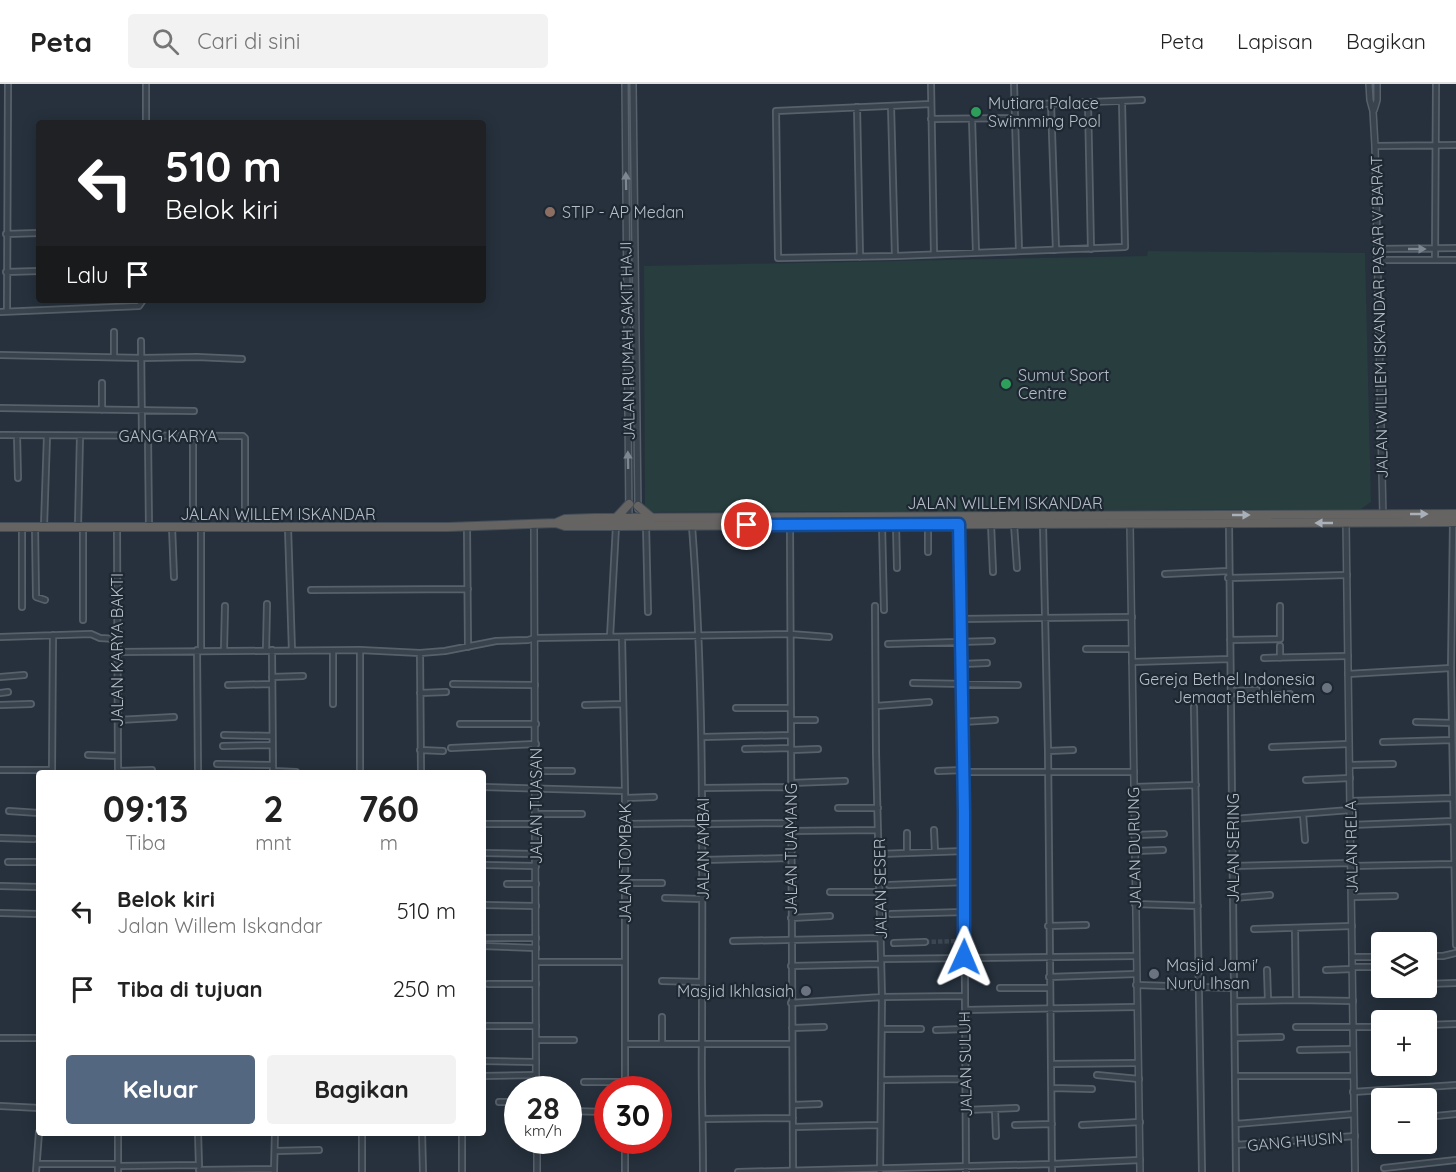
<!DOCTYPE html>
<html lang="id">
<meta charset="utf-8">
<style>
body{margin:0;font-family:Quicksand,sans-serif;background:#f2f2f2;color:#222;height:100vh;display:flex;flex-direction:column;font-size:22px;white-space:nowrap}
*{box-sizing:border-box;margin:0}
p{font-size:20px;color:#767676}
.icon{flex:none;width:33px;height:33px;fill:none;stroke:currentColor;stroke-width:2;stroke-linecap:round;stroke-linejoin:round}
.map{position:relative;flex:1;overflow:hidden}
.sheet{position:absolute;left:36px;top:686px;width:450px;height:366px;display:flex;flex-direction:column;background:#fff;border-radius:6px;box-shadow:0 3px 15px #0003}
.sheet>*{flex:none}
.hud{position:absolute;left:36px;top:36px;width:450px;height:183px;border-radius:6px;box-shadow:0 3px 15px #0003;background:#202124;color:#fff;overflow:hidden}
.fabs{position:absolute;left:1371px;top:848px;display:grid;gap:12px}
.fabs a{display:grid;place-items:center;width:66px;height:66px;border-radius:6px;background:#fff;box-shadow:0 3px 15px #0003;font-size:30px}
.speed{position:absolute;left:504px;top:992px;display:flex;gap:12px;font-size:30px;font-weight:700;text-align:center}
.speed>*{display:grid;place-content:center;width:78px;height:78px;border-radius:50%;background:#fff;box-shadow:0 3px 15px #0003;line-height:1}
.speed small{font-size:15px;font-weight:400}
.speed .limit{border:9px solid #d22;background:#fff;color:#111}
.pin{position:absolute;display:grid;place-items:center;width:51px;height:51px;color:#fff;margin:-26px;border:3px solid #fff;border-radius:50%;box-shadow:0 2px 6px #0007}
.me{position:absolute;width:66px;margin:-33px;rotate:1deg;stroke-linejoin:round;filter:drop-shadow(0 0 4px #0008)}
.turn{display:flex;align-items:center;gap:21px;height:126px;padding:0 30px;font-size:27px}
.turn .icon{width:78px;height:78px;stroke-width:2.5}
.turn b{display:block;font-size:42px;line-height:51px}
.then{display:flex;align-items:center;height:57px;padding:0 30px;background:#0003;gap:12px;font-size:22px}
.eta{display:flex;justify-content:space-evenly;align-items:center;height:102px;text-align:center}
.eta b{font-size:36px;font-weight:700;line-height:42px}
.button{display:flex;gap:12px;margin-top:auto;padding:12px 30px}
.button a{flex:1;height:69px;border-radius:6px;background:#546780;color:#fff;font-size:24px;font-weight:700;line-height:69px;text-align:center}
.button a+a{background:#f2f2f2;color:#222}
ul{padding:0;list-style:none}
li{display:flex;align-items:center;gap:18px;height:78px;padding:0 30px}
li div{flex:1}
li b{display:block;font-size:22px}
li em{font-style:normal}
header{display:flex;align-items:center;gap:36px;box-sizing:border-box;height:84px;padding:0 30px;background:#fff;border-bottom:2px solid #e0e0e0}
header strong{font-size:28px}
nav{display:flex;gap:33px;margin-inline-start:auto;font-size:21px}
.search{width:420px;height:54px;background:#f2f2f2;display:flex;align-items:center;gap:15px;box-sizing:border-box;padding:0 21px;border-radius:6px;color:#767676;font-size:22px}
.map>svg:first-child{display:block}
.green{fill:#273d3e}
.lines{fill:none;stroke-linecap:round;stroke-linejoin:round}
.minor-tunnel{stroke:#3b4652;stroke-width:4.5;stroke-dasharray:4.5 2;stroke-linecap:butt}
.minor-casing{stroke:#57616b;stroke-width:8}
.tertiary-casing{stroke:#57616b;stroke-width:8}
.trunk-casing{stroke:#444e58;stroke-width:10}
.minor{stroke:#39434d;stroke-width:4.5}
.tertiary{stroke:#39434d;stroke-width:5}
.trunk{stroke:#656462;stroke-width:8}
.oneway{fill:#7d8791}
.oneway2{fill:#a9b0b9}
.route-casing{stroke:#114b97;stroke-width:15}
.route{stroke:#1a73e8;stroke-width:10}
.leisure-dot{fill:#2e9e5b;stroke:#1e2832;stroke-width:2}
.education-dot{fill:#8d6e63;stroke:#1e2832;stroke-width:2}
.worship-dot{fill:#6b7280;stroke:#1e2832;stroke-width:2}
.labels{text-anchor:middle;dominant-baseline:central;stroke-width:4.5;stroke-linejoin:round;paint-order:stroke}
.poi-label{font-size:16px;fill:#b5bec8;stroke:#1e2832;text-anchor:start}
.street-label{font-size:16px;fill:#b5bec8;stroke:#1e2832}
</style>
<header>
<strong>Peta</strong>
<div class="search"><svg class="icon" aria-label="search" viewBox="0 0 24 24"><circle cx="10" cy="10" r="6"/><path d="M15 15l6 6"/></svg>Cari di sini</div>
<nav><a>Peta</a><a>Lapisan</a><a>Bagikan</a></nav>
</header>
<div class="map">
<svg width="1456" height="1088" viewBox="0 0 1456 1088">
<rect width="100%" height="100%" fill="#26313d"/>
<path class="green" d="M1148,167L1365,169L1371,418L1361,425L650,428L645,424L644,182L1147,172Z"/>
<g class="lines">
<path class="minor-tunnel" d="M925,858L958,857"/>
<g class="minor-casing">
<path id="minor" d="M931,0L934,170
M1088,19L1091,165
M931,20L776,27L778,174L895,172L1125,163L1122,17
M1051,20L1056,166
M1014,21L1142,16
M891,22L895,172
M857,23L860,173
M1015,34L1019,167
M931,35L1015,34L1014,0
M972,35L976,169
M146,39V0
M1375,62L1456,61
M6,150L39,149
M1377,165L1456,164
M1377,176H1456
M1435,176L1436,0
M6,188L39,187
M7,227L8,0
M0,228L139,222L143,216
M114,248V273
M141,257L142,353
M0,271L142,274L197,273L242,275
M102,299V326
M0,324L194,327
M0,351L243,352L245,354V444
M17,351L18,394
M148,353L149,444
M193,359V443
M1453,438L1451,584L1456,861
M1229,439L1236,1088
M959,440L964,728L966,1088
M991,440L993,488
M1014,440L1017,484
M1043,440L1048,667L1052,1088
M646,441L648,528
M790,441L793,1088
M882,441L884,526
M896,441L897,484
M928,441V468
M35,442L36,513L45,516
M44,442L47,352
M78,442L80,352
M692,442C705,613 702,784 702,956C701,1000 703,1044 703,1088
M172,443L174,493
M467,443L468,563
M117,444L118,688
M288,444L292,567
M1165,490L1228,487
M1228,494L1347,491
M311,506L468,505
M875,522L876,669L882,913L880,1088
M22,523V442
M961,535L1132,533
M83,536V442
M0,553L91,550L100,554L117,555
M610,553L616,442
M622,553L625,707V1005
M1230,556L1280,555V522
M888,560L992,557
M1280,562V574
M1086,565H1132
M197,566L198,688
M201,566V444
M224,566L225,522
M266,566L267,520
M272,566L273,688
M360,566V688
M333,567V620
M118,568L360,566L420,569L445,567L496,557L528,556L535,554L790,550L829,553
M420,569L421,688
M1264,574L1348,572
M1132,578L1230,575
M962,580L987,579
M1348,590L1451,584
M0,593L24,591
M272,593L303,592
M913,599L1018,601
M453,600L535,601
M228,601L272,600
M1232,607L1257,606
M0,609L8,608
M420,609L446,608
M1232,616L1290,610
M0,621L31,620
M585,621L623,620
M876,622L929,618
M1194,623L1202,1088
M736,624H791
M118,636L174,633
M791,636H815
M962,638L995,636
M1416,638L1452,639
M460,640H536
M224,651L272,652
M702,653L791,651
M1383,658L1452,656
M223,662L272,661
M1272,663L1349,660
M451,664L536,660
M745,665L791,664
M420,666L443,667
M791,666L818,665
M1048,667L1073,666
M88,671L118,672
M217,680L272,681
M1350,681L1393,680
M0,686H52
M118,687L152,686
M273,687L296,688
M536,687H572
M938,687L964,686
M52,688L53,551
M964,688H1134
M1306,696L1350,694
M791,699L845,697
M483,703L625,707
M1134,703L1196,701
M703,704L791,703
M625,714L654,713
M1350,717L1453,714
M838,724H878
M9,727L39,729
M536,730H582
M1303,730L1305,756
M1233,735L1350,726
M483,740H536
M625,740L703,739
M703,740L791,739
M1351,741L1453,737
M934,746L935,768
M791,747L878,746
M907,749V769
M1134,751L1164,750
M0,754L34,755
M1135,767L1163,766
M483,769L536,770
M879,770L965,767
M703,776L791,774
M8,778H39
M483,781L536,782
M1233,782L1351,779
M1351,782L1454,780
M626,799H662
M507,800H536
M889,801L965,798
M0,802L39,803
M830,808H880
M1352,813L1395,812
M665,814L703,815
M1233,814L1270,811
M1135,820L1198,822
M483,821L536,822
M0,829L39,830
M891,830L965,828
M791,834L830,832
M1048,842L1086,841
M1295,844L1296,916
M1254,845L1352,842
M483,854H536
M733,857L881,854
M894,859L925,858
M483,862L536,864
M1426,872H1443L1456,869
M1352,873H1382
M881,875L1135,872
M536,878H625
M791,882L881,880
M1352,883H1379L1380,901L1382,900
M1267,886L1268,916
M1326,886L1352,885
M1049,893L1136,890
M662,897L702,898
M488,900H536
M1426,900L1456,899
M1136,901L1233,904
M1000,904H1049
M1234,917L1296,916L1353,917
M791,919L882,913L964,912
M965,926L1137,923
M662,933V959
M1426,941L1456,940
M483,942H536
M1296,943H1382
M792,944L824,943
M882,945H921
M936,946L965,945
M0,954H35
M1235,954L1281,953
M536,956H574
M626,960H792
M1300,966L1353,965
M483,977L536,978
M1051,980L1138,979
M1097,991L1139,995
M483,992L536,991
M1236,992H1353
M881,996L965,995
M584,998H625
M1052,1004L1092,1005
M1353,1008L1456,1001
M499,1018H518
M793,1021L819,1020
M0,1022L39,1024
M995,1025L996,1052
M966,1026L1016,1024
M568,1027L608,1028
M1426,1033L1456,1030
M703,1035L793,1034
M1236,1040L1354,1030
M1015,1041L1052,1040
M1082,1041L1140,1038
M793,1043L879,1041
M198,1048L199,1082
M362,1048V1088
M422,1048L423,1088
M462,1048V1088
M1236,1061L1355,1052
M275,1067L319,1066
M37,1080H118
M118,1082L199,1081
M1384,1084L1456,1076
M199,1086L274,1085
M36,1088L39,1048
M118,1088V1048
M274,1088L275,1048
M625,1088V1056
M738,1088L1052,1080L1140,1076"/>
</g>
<g class="tertiary-casing">
<path id="tertiary" d="M625,0L629,435
M633,0L638,425
M1369,0L1370,16L1373,27L1375,62L1383,434
M1374,26L1377,16V0
M1346,438L1355,1088
M534,439L536,1005
M1130,440L1140,1088
M537,1088V1056"/>
</g>
<g class="trunk-casing">
<path id="trunk" d="M638,422L652,434
M616,434L629,420
M556,439L565,442H616L1456,438
M0,443H448L556,439L565,435L594,434L1456,430"/>
</g>
<use href="#minor" class="minor"/>
<use href="#tertiary" class="tertiary"/>
<use href="#trunk" class="trunk"/>
</g>
<defs><path id="oneway-solid" d="M-6-.8H1V-3.2L6.5 0L1 3.2V.8H-6Z" transform="scale(1.5)"/></defs>
<g class="oneway">
<use href="#oneway-solid" transform="translate(626 97) rotate(-91)"/>
<use href="#oneway-solid" transform="translate(1417 165)"/>
<use href="#oneway-solid" transform="translate(628 376) rotate(-91)"/>
</g>
<g class="oneway2">
<use href="#oneway-solid" transform="translate(1419 430)"/>
<use href="#oneway-solid" transform="translate(1241 431)"/>
<use href="#oneway-solid" transform="translate(1324 439) rotate(180)"/>
</g>
<g class="lines">
<g class="route-casing">
<path id="route" d="M747,441L959,440L964,728V873"/>
</g>
<use href="#route" class="route"/>
</g>
<g class="leisure-dot">
<circle cx="976" cy="28" r="6"/>
<circle cx="1006" cy="300" r="6"/>
</g>
<circle class="education-dot" cx="550" cy="128" r="6"/>
<g class="worship-dot">
<circle cx="1327" cy="604" r="6"/>
<circle cx="1154" cy="890" r="6"/>
<circle cx="806" cy="907" r="6"/>
</g>
<g class="labels">
<g class="poi-label">
<text x="988" y="19">Mutiara Palace<tspan x="988" dy="18">Swimming Pool</tspan></text>
<text x="562" y="128">STIP - AP Medan</text>
<text x="1018" y="291">Sumut Sport<tspan x="1018" dy="18">Centre</tspan></text>
<text x="1315" y="595" text-anchor="end">Gereja Bethel Indonesia<tspan x="1315" dy="18">Jemaat Bethlehem</tspan></text>
<text x="1166" y="881">Masjid Jami'<tspan x="1166" dy="18">Nurul Ihsan</tspan></text>
<text x="794" y="907" text-anchor="end">Masjid Ikhlasiah</text>
</g>
<g class="street-label">
<text transform="translate(1379 233) rotate(-91)">JALAN WILLIEM ISKANDAR PASAR V BARAT</text>
<text transform="translate(627 257) rotate(-91)">JALAN RUMAH SAKIT HAJI</text>
<text x="168" y="352">GANG KARYA</text>
<text x="1005" y="419">JALAN WILLEM ISKANDAR</text>
<text x="278" y="430">JALAN WILLEM ISKANDAR</text>
<text transform="translate(117 566) rotate(-90)">JALAN KARYA BAKTI</text>
<text transform="translate(536 722) rotate(-90)">JALAN TUASAN</text>
<text transform="translate(1351 763) rotate(-91)">JALAN RELA</text>
<text transform="translate(1134 764) rotate(-91)">JALAN DURUNG</text>
<text transform="translate(1233 764) rotate(-90)">JALAN SERING</text>
<text transform="translate(703 765) rotate(-90)">JALAN AMBAI</text>
<text transform="translate(791 765) rotate(-90)">JALAN TUAMANG</text>
<text transform="translate(625 779) rotate(-90)">JALAN TOMBAK</text>
<text transform="translate(880 805) rotate(-91)">JALAN SESER</text>
<text transform="translate(965 980) rotate(-91)">JALAN SULUH</text>
<text transform="translate(1295 1057) rotate(-5)">GANG HUSIN</text>
</g>
</g>
</svg>
<div class="fabs">
<a><svg class="icon" aria-label="layers" viewBox="0 0 24 24"><path d="M12 4l9 5-9 5-9-5zM3 14l9 5 9-5"/></svg></a>
<a>+</a>
<a>−</a>
</div>
<div class="speed"><div>28<small>km/h</small></div><div class="limit">30</div></div>
<div class="pin" style="left:747px;top:441px;background:#d93025"><svg class="icon" aria-label="arrive" viewBox="0 0 24 24"><path d="M6 21V4h12l-3 4 3 4H6"/></svg></div>
<svg class="me" style="left:964px;top:873px" viewBox="-20 -20 40 40"><path d="M0-17L14 15 0 8-14 15z" fill="#1a73e8" stroke="#fff" stroke-width="4"/></svg>
<div class="hud">
<div class="turn"><svg class="icon" aria-label="left" viewBox="0 0 24 24"><path d="M17 20v-9H6M10 6l-5 5 5 5"/></svg><div><b>510 m</b>Belok kiri</div></div>
<div class="then">Lalu<svg class="icon" aria-label="arrive" viewBox="0 0 24 24"><path d="M6 21V4h12l-3 4 3 4H6"/></svg></div>
</div>
<section class="sheet">
<div class="eta">
<div><b>09:13</b><p>Tiba</p></div>
<div><b>2</b><p>mnt</p></div>
<div><b>760</b><p>m</p></div>
</div>
<ul>
<li><svg class="icon" aria-label="left" viewBox="0 0 24 24"><path d="M17 20v-9H6M10 6l-5 5 5 5"/></svg><div><b>Belok kiri</b><p>Jalan Willem Iskandar</p></div><em>510 m</em></li>
<li><svg class="icon" aria-label="arrive" viewBox="0 0 24 24"><path d="M6 21V4h12l-3 4 3 4H6"/></svg><div><b>Tiba di tujuan</b></div><em>250 m</em></li>
</ul>
<div class="button"><a>Keluar</a><a>Bagikan</a></div>
</section>
</div>
